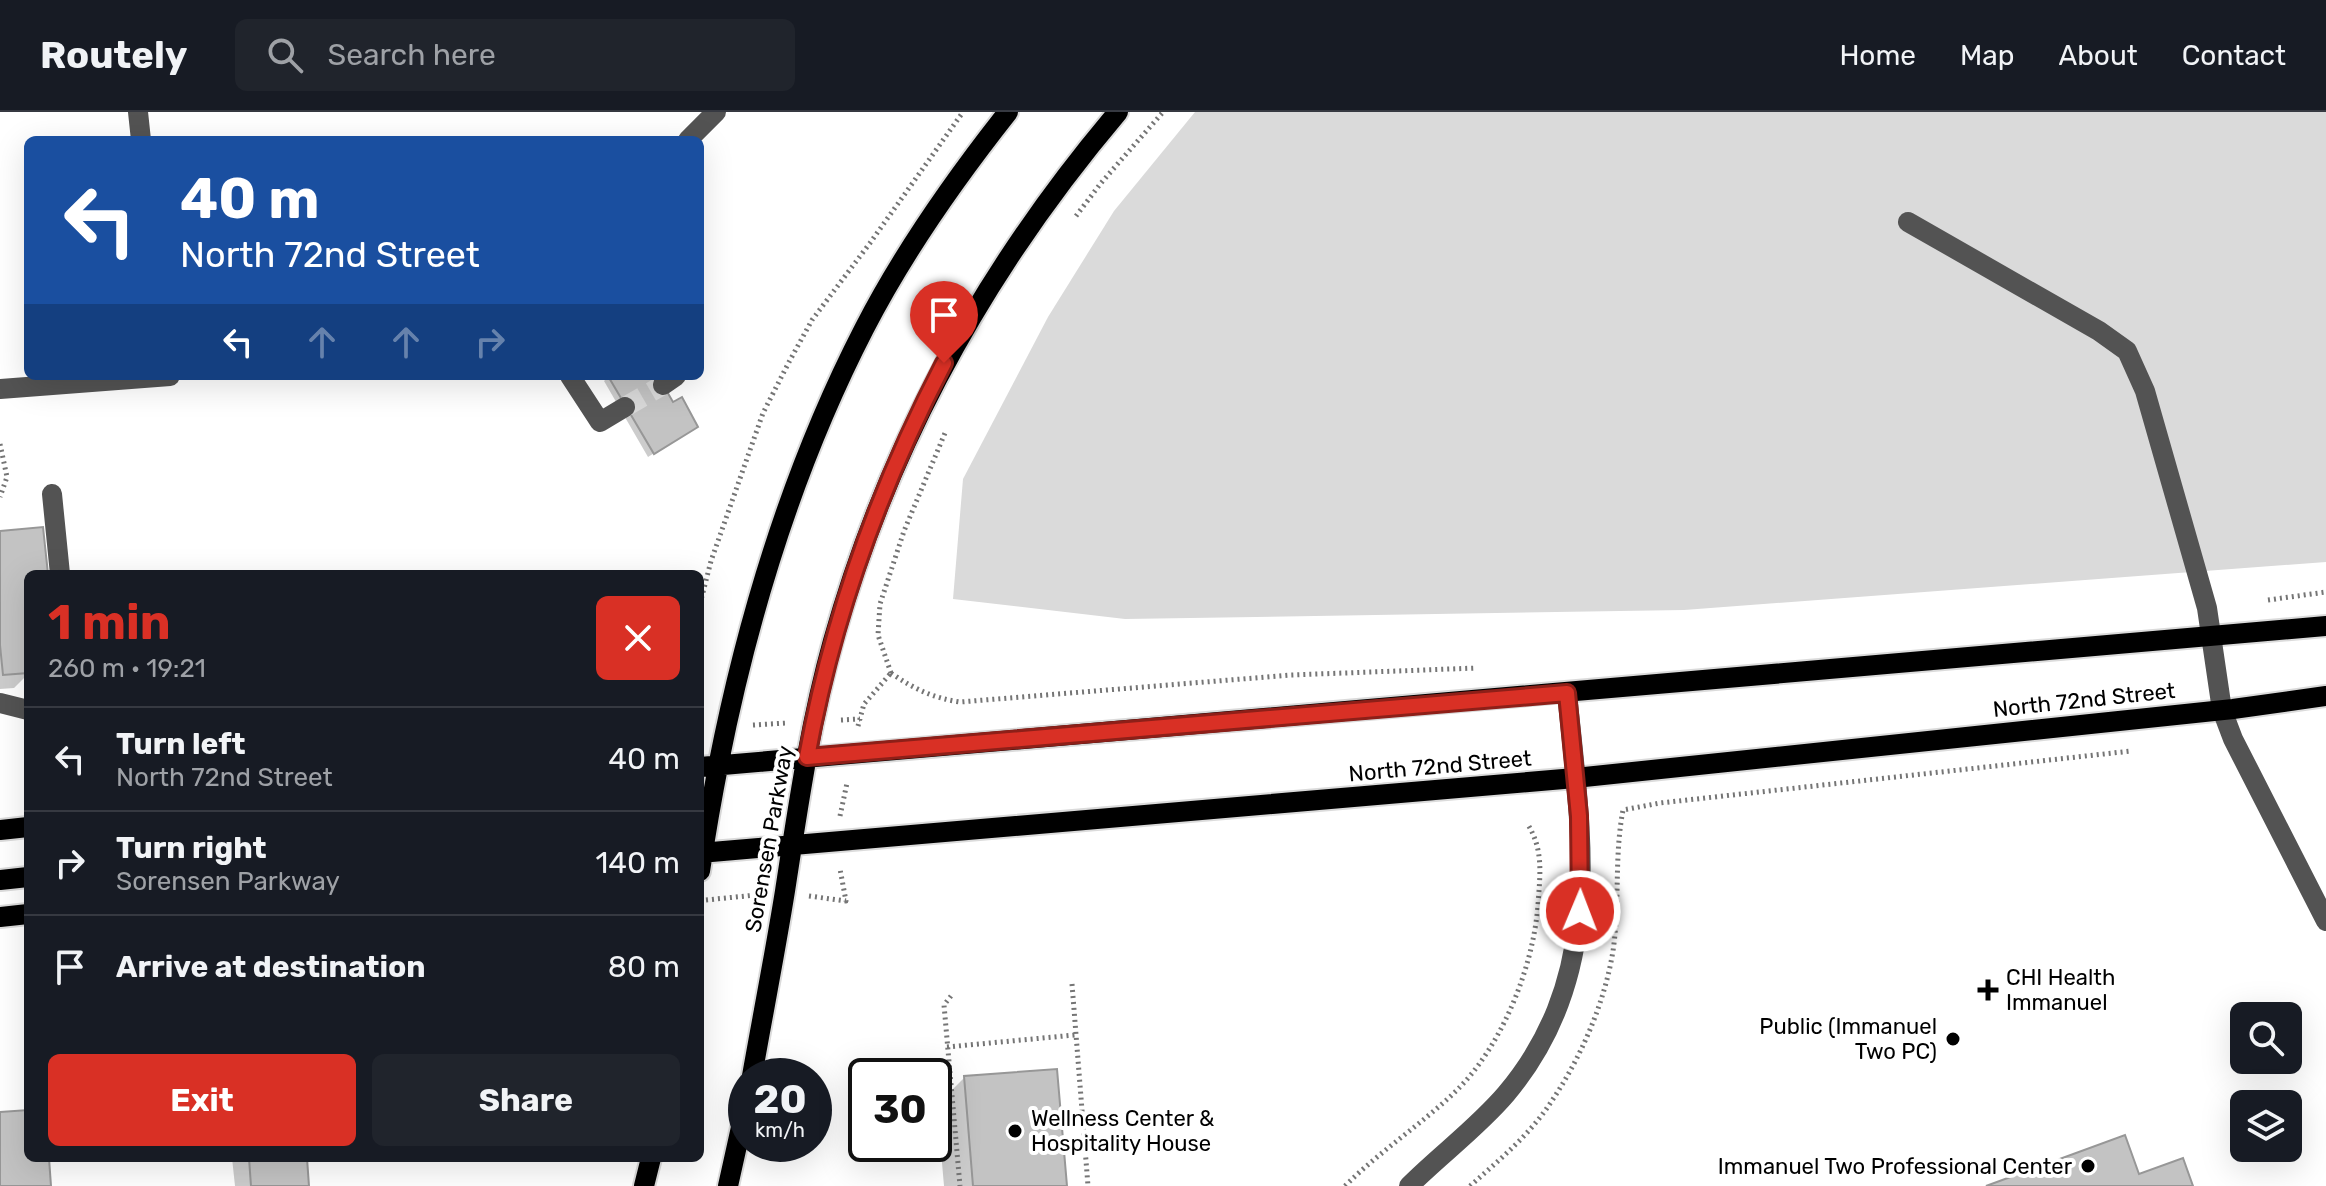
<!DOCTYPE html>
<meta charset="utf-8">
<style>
body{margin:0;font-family:Rubik,sans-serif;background:#20242c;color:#f1f3f6;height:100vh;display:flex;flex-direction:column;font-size:30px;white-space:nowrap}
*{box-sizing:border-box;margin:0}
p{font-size:26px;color:#9ea1a6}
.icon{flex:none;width:44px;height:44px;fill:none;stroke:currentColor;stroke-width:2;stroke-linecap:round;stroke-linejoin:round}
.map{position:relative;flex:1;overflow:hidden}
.sheet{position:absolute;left:24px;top:458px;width:680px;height:592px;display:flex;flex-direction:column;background:#171b24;border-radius:12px;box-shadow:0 8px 32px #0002}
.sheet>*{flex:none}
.guide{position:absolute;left:24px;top:24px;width:680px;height:244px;border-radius:12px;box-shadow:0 8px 32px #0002;background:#1a4fa0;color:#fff;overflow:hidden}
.buttons{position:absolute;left:2230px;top:890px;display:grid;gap:16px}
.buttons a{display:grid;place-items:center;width:72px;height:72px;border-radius:12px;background:#171b24;box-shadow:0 8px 32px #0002;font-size:40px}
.speed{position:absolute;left:728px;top:946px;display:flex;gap:16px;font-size:40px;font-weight:700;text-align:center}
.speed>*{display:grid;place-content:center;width:104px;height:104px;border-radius:50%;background:#171b24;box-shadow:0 8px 32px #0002;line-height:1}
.speed small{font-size:20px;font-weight:400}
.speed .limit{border:4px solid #111;border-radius:12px;background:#fff;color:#111}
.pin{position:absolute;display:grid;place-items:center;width:68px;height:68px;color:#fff;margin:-82px -34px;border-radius:50% 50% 50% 0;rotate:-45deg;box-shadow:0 0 8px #0007}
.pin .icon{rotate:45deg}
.me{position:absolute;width:88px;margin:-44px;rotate:1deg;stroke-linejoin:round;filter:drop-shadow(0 0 6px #0008)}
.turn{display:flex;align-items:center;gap:28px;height:168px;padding:0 24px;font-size:36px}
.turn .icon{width:104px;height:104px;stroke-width:2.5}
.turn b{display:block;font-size:56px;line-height:68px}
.lanes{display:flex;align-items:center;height:76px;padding:0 24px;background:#0003;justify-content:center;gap:40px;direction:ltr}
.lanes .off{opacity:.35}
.round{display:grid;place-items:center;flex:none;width:84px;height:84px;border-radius:12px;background:#20242c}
.overview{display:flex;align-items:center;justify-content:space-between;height:136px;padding:0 24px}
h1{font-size:48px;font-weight:700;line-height:60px;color:#d93025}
.button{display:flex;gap:16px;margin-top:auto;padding:16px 24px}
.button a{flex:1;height:92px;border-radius:12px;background:#d93025;color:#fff;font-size:32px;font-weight:700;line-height:92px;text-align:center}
.button a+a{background:#20242c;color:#f1f3f6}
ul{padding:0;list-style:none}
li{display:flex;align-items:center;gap:24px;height:104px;padding:0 24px;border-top:2px solid #363941}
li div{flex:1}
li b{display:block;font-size:30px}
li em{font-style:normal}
header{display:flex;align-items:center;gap:48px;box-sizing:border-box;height:112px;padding:0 40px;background:#171b24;border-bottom:2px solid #363941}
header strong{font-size:38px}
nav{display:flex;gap:44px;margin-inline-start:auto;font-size:28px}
.search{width:560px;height:72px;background:#20242c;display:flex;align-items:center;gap:20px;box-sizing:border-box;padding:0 28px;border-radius:12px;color:#9ea1a6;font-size:30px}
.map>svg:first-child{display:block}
.green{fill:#dadada}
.shadow{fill:#0003}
.building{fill:#c3c3c3;stroke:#979797;stroke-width:2}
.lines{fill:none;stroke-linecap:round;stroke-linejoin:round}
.minor-tunnel{stroke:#d9d9d9;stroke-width:20;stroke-dasharray:20 10;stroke-linecap:butt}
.major-casing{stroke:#dbdbdb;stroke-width:24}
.path{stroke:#757575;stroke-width:5;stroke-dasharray:2 4;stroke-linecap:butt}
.minor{stroke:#535353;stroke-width:20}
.major{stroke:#000;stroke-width:20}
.route-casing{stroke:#8d1f18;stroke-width:20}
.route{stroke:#d93025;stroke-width:14}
.poi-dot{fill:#000;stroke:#fff;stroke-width:3}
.labels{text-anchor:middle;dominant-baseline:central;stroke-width:8;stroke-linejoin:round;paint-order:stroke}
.street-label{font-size:22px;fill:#000;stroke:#fff}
.poi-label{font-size:22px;fill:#000;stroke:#fff;text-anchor:start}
</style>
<header>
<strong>Routely</strong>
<div class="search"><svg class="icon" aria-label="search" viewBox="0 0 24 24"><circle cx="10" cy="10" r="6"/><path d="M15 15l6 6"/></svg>Search here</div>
<nav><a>Home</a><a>Map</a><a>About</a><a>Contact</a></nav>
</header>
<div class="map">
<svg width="2326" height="1074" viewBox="0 0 2326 1074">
<rect width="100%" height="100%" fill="#fff"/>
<path class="green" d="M1195,0H2326V450L1684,498L1125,507L953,487L963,367L1048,205L1114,99Z"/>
<path class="shadow" d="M609,264H655L672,293L696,314L648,345L604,269Z
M0,421L46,462H28V562L14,576L0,577Z
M964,966L1065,1074H944L937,993Z
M232,1046H305L307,1074H235Z"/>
<path class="building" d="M608,264H658L673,290L682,285L698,315L654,342Z
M43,415L48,462H28V561L3,563L0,533V419Z
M1057,957L1067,1074H973L964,964Z
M28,998V1046H49L51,1074H0V1000Z
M2125,1023L2139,1062L2183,1046L2193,1074H1986Z
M249,1046H307L309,1074H251Z"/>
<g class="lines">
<path class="minor-tunnel" d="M625,295L663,273"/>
<g class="major-casing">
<path id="major" d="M700,655L2326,514
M0,718L28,715
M700,741L1575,666L2233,597L2326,584
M700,759C728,572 777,386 864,217C903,141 955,67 1008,0
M0,768L28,765
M0,805L28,802
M752,964C763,902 775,841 785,779C798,695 810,611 833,529C889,330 985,157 1118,0
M644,1074L651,1046
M728,1074L746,993"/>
</g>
<path class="path" d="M1076,104L1101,71L1163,0
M0,332L7,365L0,385
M2268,488L2326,480
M700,492L711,449L763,301L789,250L812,208L870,131L963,0
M891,561C914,577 933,586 960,590L1291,563L1477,556
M891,561L878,523L880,492L904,419L945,321
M841,608L860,607
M753,613L787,611
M858,614L864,592L891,561
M840,704L847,671
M809,784L846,789L840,757
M706,788L756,783
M1072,872L1088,1074
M951,884L944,893L960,1074
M947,935L1075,923
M1345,1074C1380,1039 1422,1012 1456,979C1502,934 1533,856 1538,793C1540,762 1544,738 1527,711
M1470,1074C1497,1050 1526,1026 1547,996C1579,950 1604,894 1613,839C1620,792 1614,745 1623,698L1660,691L2131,639"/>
<path class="minor" d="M138,0L141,28
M688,28L716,0
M1908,110L2099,219L2127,239L2145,279L2207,496L2222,598L2233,627L2326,809
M570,264L600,310L625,295
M663,273L676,264
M0,277L170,264
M52,382L60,462
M0,591L28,598
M1409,1074C1441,1042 1477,1016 1506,982C1607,862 1581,724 1567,581"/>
<use href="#major" class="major"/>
</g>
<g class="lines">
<g class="route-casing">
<path id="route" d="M944,251C880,374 832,508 807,645L1567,581L1579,704L1580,799"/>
</g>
<use href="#route" class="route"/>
</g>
<g class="poi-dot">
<path d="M1984 866h8v8h8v8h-8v8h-8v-8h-8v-8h8z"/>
<circle cx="1953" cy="927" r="8"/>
<circle cx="1015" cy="1019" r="8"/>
<circle cx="2088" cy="1054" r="8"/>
</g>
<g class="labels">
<g class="street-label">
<text transform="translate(2084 588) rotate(-6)">North 72nd Street</text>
<text transform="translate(1440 654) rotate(-5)">North 72nd Street</text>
<text transform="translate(769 727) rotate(-80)">Sorensen Parkway</text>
</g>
<g class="poi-label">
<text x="2006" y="865">CHI Health<tspan x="2006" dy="25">Immanuel</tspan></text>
<text x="1937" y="914" text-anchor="end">Public (Immanuel<tspan x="1937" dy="25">Two PC)</tspan></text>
<text x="1031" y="1006">Wellness Center &amp;<tspan x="1031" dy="25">Hospitality House</tspan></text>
<text x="2072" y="1054" text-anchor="end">Immanuel Two Professional Center</text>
</g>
</g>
</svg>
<div class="buttons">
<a><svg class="icon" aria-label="search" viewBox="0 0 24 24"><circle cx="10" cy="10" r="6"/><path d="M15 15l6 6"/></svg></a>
<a><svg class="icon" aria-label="layers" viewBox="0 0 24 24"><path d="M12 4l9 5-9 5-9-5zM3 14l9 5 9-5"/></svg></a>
</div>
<div class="speed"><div>20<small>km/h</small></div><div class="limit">30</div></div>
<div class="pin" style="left:944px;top:251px;background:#d93025"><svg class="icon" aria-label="arrive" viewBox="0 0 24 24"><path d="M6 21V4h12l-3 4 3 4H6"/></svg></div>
<svg class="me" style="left:1580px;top:799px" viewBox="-20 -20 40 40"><circle r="17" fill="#d93025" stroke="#fff" stroke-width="3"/><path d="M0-11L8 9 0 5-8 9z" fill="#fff"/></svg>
<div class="guide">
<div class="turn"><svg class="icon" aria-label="left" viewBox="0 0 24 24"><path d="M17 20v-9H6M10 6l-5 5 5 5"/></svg><div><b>40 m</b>North 72nd Street</div></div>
<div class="lanes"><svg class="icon" aria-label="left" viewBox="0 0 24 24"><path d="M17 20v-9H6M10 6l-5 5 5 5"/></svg><svg class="icon off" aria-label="ahead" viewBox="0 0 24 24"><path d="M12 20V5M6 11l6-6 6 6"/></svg><svg class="icon off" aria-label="ahead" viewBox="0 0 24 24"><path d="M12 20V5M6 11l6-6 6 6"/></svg><svg class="icon off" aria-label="right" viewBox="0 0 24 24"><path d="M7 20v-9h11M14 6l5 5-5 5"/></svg></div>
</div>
<section class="sheet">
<div class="overview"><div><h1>1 min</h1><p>260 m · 19:21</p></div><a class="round" style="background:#d93025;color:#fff"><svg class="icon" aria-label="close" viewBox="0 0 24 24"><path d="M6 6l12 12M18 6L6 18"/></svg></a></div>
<ul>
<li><svg class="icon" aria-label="left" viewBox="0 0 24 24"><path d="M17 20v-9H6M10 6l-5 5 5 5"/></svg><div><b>Turn left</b><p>North 72nd Street</p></div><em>40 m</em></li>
<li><svg class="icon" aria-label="right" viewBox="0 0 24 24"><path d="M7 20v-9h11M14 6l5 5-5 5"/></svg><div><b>Turn right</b><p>Sorensen Parkway</p></div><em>140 m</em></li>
<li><svg class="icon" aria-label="arrive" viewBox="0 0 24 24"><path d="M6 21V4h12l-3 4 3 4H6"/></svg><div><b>Arrive at destination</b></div><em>80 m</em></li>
</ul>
<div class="button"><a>Exit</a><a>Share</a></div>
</section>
</div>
